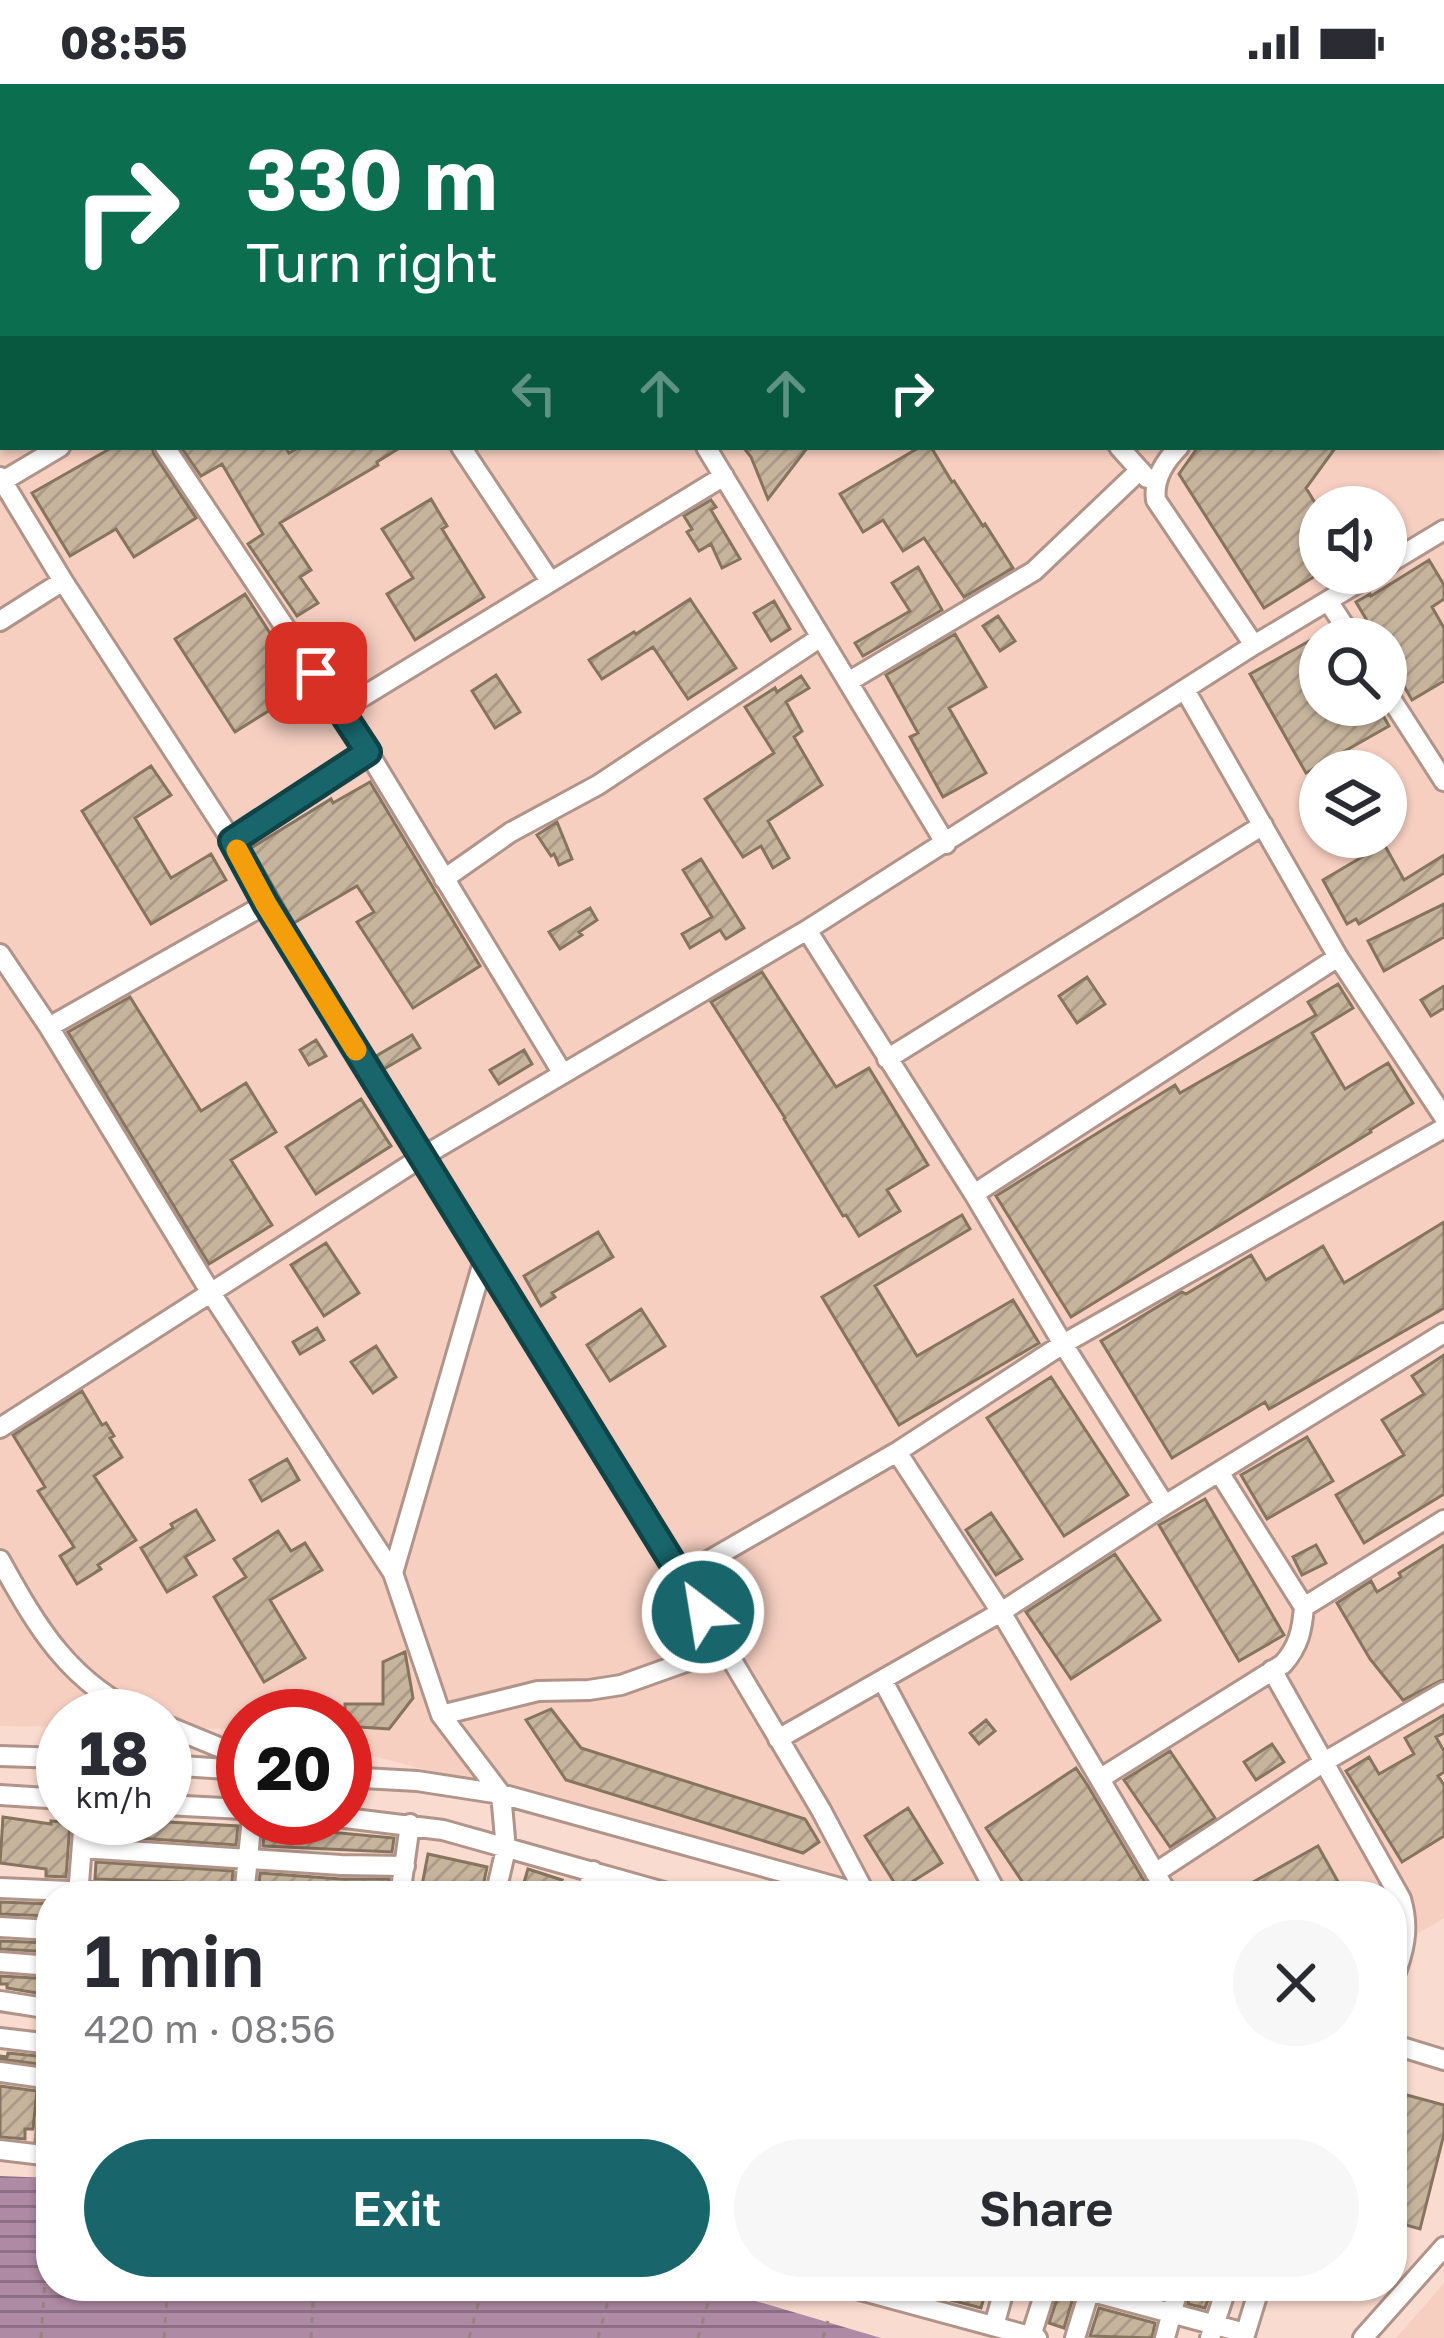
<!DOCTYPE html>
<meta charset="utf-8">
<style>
body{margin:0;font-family:"Golos Text",sans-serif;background:#f7f7f7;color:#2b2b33;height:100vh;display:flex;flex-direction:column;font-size:45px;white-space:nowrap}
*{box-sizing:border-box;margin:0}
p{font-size:39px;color:#7c7c81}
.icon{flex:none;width:66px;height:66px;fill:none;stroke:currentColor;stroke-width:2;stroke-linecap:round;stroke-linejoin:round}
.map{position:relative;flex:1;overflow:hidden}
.details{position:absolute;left:36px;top:1797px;width:1371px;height:420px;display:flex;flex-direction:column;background:#fff;border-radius:48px;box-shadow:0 3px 9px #0004}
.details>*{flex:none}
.guide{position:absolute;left:0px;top:0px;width:1446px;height:366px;box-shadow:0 3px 9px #0004;background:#0b6e4f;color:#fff;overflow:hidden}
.fabs{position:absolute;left:1299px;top:402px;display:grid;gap:24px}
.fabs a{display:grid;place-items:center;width:108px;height:108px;border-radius:50%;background:#fff;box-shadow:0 3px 9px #0004;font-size:60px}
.speed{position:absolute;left:36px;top:1605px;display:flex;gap:24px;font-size:60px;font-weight:700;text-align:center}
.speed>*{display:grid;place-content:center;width:156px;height:156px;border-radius:50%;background:#fff;box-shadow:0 3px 9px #0004;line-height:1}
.speed small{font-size:30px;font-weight:400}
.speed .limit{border:18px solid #d22;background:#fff;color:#111}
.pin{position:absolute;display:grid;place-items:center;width:102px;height:102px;color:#fff;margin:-51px;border-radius:24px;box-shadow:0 6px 18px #0006}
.me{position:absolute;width:132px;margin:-66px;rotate:329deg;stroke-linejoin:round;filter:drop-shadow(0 0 9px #0008)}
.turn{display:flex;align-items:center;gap:42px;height:252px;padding:0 48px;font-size:54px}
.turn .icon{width:156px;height:156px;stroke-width:2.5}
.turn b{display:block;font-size:84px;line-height:102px}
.lanes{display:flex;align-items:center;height:114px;padding:0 48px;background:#0003;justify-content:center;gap:60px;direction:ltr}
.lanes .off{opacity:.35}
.round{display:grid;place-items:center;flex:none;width:126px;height:126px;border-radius:63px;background:#f7f7f7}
.overview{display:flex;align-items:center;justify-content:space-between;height:204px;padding:0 48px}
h1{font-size:72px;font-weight:600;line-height:90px}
.button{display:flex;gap:24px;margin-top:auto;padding:24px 48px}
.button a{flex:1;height:138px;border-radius:72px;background:#18666c;color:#fff;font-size:48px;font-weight:600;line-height:138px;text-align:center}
.button a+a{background:#f7f7f7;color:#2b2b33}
.status{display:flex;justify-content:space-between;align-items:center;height:84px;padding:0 60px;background:#fff;direction:ltr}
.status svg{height:33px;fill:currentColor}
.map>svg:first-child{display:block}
.built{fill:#f6cfc1;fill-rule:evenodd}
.water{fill:url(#water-rules)}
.building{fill:url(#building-hatch);stroke:#85745e;stroke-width:3}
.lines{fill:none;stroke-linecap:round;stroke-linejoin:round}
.minor-casing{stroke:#b19489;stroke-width:24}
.path{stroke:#99837b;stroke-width:3;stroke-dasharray:6 9;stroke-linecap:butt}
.minor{stroke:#fff;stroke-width:18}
.route-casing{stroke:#104246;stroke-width:30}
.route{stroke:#18666c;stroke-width:21}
.slow{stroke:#f59e0b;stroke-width:21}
</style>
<div class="status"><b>08:55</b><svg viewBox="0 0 49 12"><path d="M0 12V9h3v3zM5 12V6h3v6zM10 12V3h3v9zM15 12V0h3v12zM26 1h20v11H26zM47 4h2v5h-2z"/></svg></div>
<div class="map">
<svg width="1444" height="2254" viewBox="0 0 1444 2254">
<defs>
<pattern id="water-rules" width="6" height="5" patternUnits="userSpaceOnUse" patternTransform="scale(3)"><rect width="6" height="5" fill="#ae8aa4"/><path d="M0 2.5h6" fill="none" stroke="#8e7085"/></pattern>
<pattern id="building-hatch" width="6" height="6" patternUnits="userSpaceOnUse" patternTransform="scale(3)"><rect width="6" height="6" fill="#c7b49d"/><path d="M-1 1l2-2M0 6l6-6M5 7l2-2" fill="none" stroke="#ab9a87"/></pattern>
</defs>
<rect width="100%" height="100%" fill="#fadbcf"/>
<path class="built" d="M194,0H1444V1834L1392,1865V1812H886L345,1664V1632H243V1645L165,1644V1632H63V1643L0,1642V121L3,119V363H1443V3H189ZM1320,423H1386V489H1320ZM1320,555H1386V621H1320ZM1320,687H1386V753H1320Z
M1444,2199V2254H1396L1433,2212Z"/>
<path class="water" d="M0,2092L51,2094V2202H705L881,2254H0Z"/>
<path class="building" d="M113,363H152L154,370L196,434L134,473L116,445L70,472L32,409Z
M181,363H285L289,369L300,363H401L377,378L378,381L280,439L311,486L300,493L318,519L297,532L248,460L263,450L222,380L201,392Z
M743,363H808L768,415L751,373Z
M920,363H931L952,398L954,397L983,442L985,440L1013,484L964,513L924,454L903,467L883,436L863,448L840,410Z
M1198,363H1336L1306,404L1320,427V489L1264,524L1179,390Z
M431,415L447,442L442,445L484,513L415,556L387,510L413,494L382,445Z
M711,416L716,423L711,426L740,475L722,484L711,460L699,467L687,448L692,445L684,432Z
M1429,476L1444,501V515L1432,523L1444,544V597L1412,616L1386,571V555H1378L1356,518L1370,510L1371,512Z
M918,483L942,526L863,572L855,559L910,527L892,499Z
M245,510L305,604L235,648L175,555Z
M690,515L736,584L688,615L653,563L602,595L589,576L634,548L636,550Z
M774,517L790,545L771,557L754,529Z
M998,532L1015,557L1000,567L983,542Z
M955,550L986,603L949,624L986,689L943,713L910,653L918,649L886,591Z
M1320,551V621H1377L1389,642L1306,689L1250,590Z
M496,591L520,628L495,644L472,607Z
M801,592L809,604L786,618L802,647L794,653L822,701L768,737L789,774L773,784L761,762L743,773L705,715L774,669L745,623L775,604L777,608Z
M151,682L171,711L135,734L171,794L211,770L226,796L151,840L82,727Z
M370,698L480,882L413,924L357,838L374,828L357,802L294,839L251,764L331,715L333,719Z
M557,738L572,775L559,781L554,770L551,772L537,751Z
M1384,760L1404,796L1444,771V789L1359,840L1356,835L1347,840L1323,796Z
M701,775L744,844L726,855L720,846L690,864L682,850L712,833L683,786Z
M1444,820V853L1384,887L1368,857Z
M590,824L597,836L579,848L582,851L560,865L549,848Z
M762,888L836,1003L869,984L928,1081L887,1106L900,1127L859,1152L846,1131L843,1132L784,1035L785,1034L711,918Z
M1087,893L1105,920L1077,939L1059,912Z
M1338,900L1353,924L1312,949L1345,1005L1388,979L1413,1019L1370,1046L1371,1048L1071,1233L996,1112L1175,1001L1180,1009L1316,931L1308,918Z
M1444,902V924L1431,932L1421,916Z
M130,913L201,1027L246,999L276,1048L231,1076L272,1141L209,1180L68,948Z
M412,951L420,964L384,985L376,972Z
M316,956L326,972L309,981L300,966Z
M524,966L532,980L499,1000L490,986Z
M361,1015L391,1062L316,1110L286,1063Z
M962,1131L970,1145L875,1202L917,1272L1013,1216L1039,1259L899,1341L822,1213Z
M1444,1138V1224L1269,1325L1265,1318L1172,1374L1101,1257L1182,1208L1186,1210L1251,1171L1266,1196L1323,1162L1344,1199Z
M598,1148L613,1173L552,1209L555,1213L541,1222L524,1192Z
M326,1159L359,1209L324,1232L291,1181Z
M641,1225L665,1262L610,1297L587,1261Z
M317,1244L324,1256L300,1270L293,1258Z
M376,1262L396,1293L373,1309L351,1278Z
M1444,1271V1410L1364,1459L1336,1411L1404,1371L1382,1336L1424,1310L1412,1292Z
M1051,1293L1128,1411L1064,1452L987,1334Z
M82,1307L102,1341L106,1339L114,1352L110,1354L122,1373L94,1392L136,1456L98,1481L101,1485L77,1500L60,1472L74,1463L38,1407L45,1403L13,1351Z
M1307,1353L1333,1397L1267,1435L1241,1391Z
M287,1375L299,1396L262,1417L250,1396Z
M1205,1415L1284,1551L1239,1577L1159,1441Z
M196,1426L214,1456L185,1473L196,1491L167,1508L141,1464L173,1444L171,1440Z
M991,1429L1022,1475L996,1491L966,1446Z
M278,1447L291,1467L305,1459L322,1486L270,1516L305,1574L264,1598L214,1513L246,1493L234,1475Z
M1316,1461L1326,1479L1302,1491L1293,1473Z
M1444,1461V1595L1403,1616L1370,1575L1337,1519L1371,1497L1377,1508L1401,1493L1399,1489Z
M1115,1470L1160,1536L1071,1595L1026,1528Z
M405,1568L413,1614L389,1645L345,1642V1620H383V1578Z
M551,1625L581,1664L805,1735L819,1758L803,1769L566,1696L526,1636Z
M1444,1631V1649L1436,1653L1444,1667V1688L1438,1692L1444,1701V1752L1402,1778L1346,1687L1369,1673L1379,1690L1414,1670L1405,1654Z
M986,1636L995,1647L979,1660L970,1649Z
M1272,1660L1284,1678L1256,1696L1244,1678Z
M1170,1667L1215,1734L1170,1763L1124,1696Z
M1076,1684L1088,1702L1153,1812H1053L1044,1799L1030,1809L986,1744Z
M908,1724L942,1779L899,1806L865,1752Z
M3,1733L51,1740V1737L70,1739L66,1793L46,1792V1785L0,1779Z
M97,1734L238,1742L236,1761L96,1751Z
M265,1742L394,1754L392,1768L263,1762Z
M1318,1762L1346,1812H1252L1246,1802Z
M428,1770L487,1783L481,1812H420Z
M96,1778L233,1787L231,1810L195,1808L190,1801L183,1798L95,1795Z
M528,1785L562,1796L560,1800L574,1804L573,1812H520Z
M260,1789L341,1795H389L387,1812H273L258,1811Z
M0,1818L51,1820V1832L0,1830Z
M0,1857L51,1859V1868L0,1865Z
M0,1892L51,1895L49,1911L7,1904V1900H0Z
M8,1969L47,1973L46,1981L0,1975V1972L7,1973Z
M0,2002L37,2007L33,2045H25V2055L0,2053Z
M1392,2007L1444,2021V2050L1420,2145L1392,2137Z
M917,2202H954L985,2210L981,2224L916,2207Z
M1192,2202H1213L1205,2224L1188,2220Z
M1059,2209L1073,2214L1064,2244L1049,2239Z
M1099,2224L1155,2239L1152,2254L1090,2252Z"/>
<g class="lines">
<g class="minor-casing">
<path id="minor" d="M193,0L195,3
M482,0L484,3
M1102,0L1106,3
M1442,0L1444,2
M156,3L161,0
M777,3L779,0
M1159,3L1161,0
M1443,42L1444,40
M0,101L3,99
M1443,273L1444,274
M165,363L368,668L563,990
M461,363L550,497
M706,363L946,760
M1119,363L1147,394
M1179,363C1164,378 1153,395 1156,416L1254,561
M0,393L63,497L232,757L266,820L682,1492L821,1726L866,1811
M3,397L60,363
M1386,481L1444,446
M1328,517L1353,555
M0,537L63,497
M848,598L1034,487L1140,386
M1185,606L1338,873L1444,1033
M1386,607L1444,697
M341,626L724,392
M232,757L368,668
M444,795L511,748L598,701L821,553
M807,846L974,1110L1063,1260L1165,1421
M0,870L49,943L211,1209L393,1489L441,1631L501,1710L506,1765L495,1812
M49,943L266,820
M887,975L1263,741
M974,1110L1338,873
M0,1344L422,1073L807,846L1254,561L1374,489
M897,1368L1001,1528L1169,1812
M0,1476C37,1543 70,1600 144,1632
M393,1489L484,1175
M682,1492L897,1368L1063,1260L1444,1044
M1304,1523L1444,1436
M1272,1586L1401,1815C1410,1845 1404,1869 1392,1898
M883,1597L998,1812
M441,1631L538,1607L589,1606L621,1601L725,1564
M165,1641L243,1673
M778,1655L1001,1528L1165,1421L1444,1249
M0,1672L63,1674
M165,1681L243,1686
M345,1693L417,1697L501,1710L869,1812
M1101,1694L1283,1580C1299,1562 1302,1546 1304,1523L1219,1388
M0,1711L63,1715
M165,1721L243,1725
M345,1734L443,1746L678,1812
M82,1764L341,1781L405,1782
M1155,1789L1324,1678L1444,1608
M0,1804L182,1812
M78,1812L84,1734
M244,1812L252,1734
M400,1812L410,1740
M586,1812L593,1787
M0,1843L51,1846
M0,1878L51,1882
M0,1917L51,1925
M0,1954L51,1960
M1392,1960L1444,1976
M0,1988L51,1995
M0,2066L51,2072
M44,2071L51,2005
M845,2202L1037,2254
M1089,2207L1245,2249
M994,2242L1005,2202
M1031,2252L1047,2202
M1075,2254L1091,2202
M1165,2254L1179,2202
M1210,2254L1227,2202
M1244,2254L1260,2202
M1363,2254L1444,2163"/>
</g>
<path class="path" d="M41,2254L51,2109
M164,2254L168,2202
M311,2254L314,2202
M469,2254L483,2202
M598,2254L612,2202
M698,2254L712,2204
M823,2254L828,2237"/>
<use href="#minor" class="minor"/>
</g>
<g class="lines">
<g class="route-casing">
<path id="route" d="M316,589L368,668L232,757L266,820L703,1528"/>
</g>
<use href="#route" class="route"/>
<path class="slow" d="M237,766L266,820L356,966"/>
</g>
</svg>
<div class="fabs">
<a><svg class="icon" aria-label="sound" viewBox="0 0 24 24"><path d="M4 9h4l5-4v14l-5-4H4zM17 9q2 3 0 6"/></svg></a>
<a><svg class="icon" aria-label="search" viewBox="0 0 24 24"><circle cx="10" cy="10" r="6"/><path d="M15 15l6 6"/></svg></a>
<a><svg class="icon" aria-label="layers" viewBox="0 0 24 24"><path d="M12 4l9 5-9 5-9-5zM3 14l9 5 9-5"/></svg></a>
</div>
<div class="speed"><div>18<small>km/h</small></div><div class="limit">20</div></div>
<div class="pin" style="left:316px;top:589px;background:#d93025"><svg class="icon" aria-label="arrive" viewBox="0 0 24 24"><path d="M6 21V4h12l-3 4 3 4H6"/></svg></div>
<svg class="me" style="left:703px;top:1528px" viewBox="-20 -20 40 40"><circle r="17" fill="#18666c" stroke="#fff" stroke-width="3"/><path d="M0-11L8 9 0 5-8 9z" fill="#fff"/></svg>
<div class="guide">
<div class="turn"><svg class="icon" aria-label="right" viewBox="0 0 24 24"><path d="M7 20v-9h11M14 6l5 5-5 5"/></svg><div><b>330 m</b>Turn right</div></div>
<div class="lanes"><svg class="icon off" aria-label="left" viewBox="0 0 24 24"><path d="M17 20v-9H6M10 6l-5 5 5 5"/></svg><svg class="icon off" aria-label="ahead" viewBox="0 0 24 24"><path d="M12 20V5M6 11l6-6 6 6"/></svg><svg class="icon off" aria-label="ahead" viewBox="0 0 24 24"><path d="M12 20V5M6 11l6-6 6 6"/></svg><svg class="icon" aria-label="right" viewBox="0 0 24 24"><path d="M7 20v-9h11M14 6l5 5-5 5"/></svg></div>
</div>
<section class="details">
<div class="overview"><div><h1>1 min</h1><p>420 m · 08:56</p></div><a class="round"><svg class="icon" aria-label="close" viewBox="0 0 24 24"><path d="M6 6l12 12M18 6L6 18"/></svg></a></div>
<div class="button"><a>Exit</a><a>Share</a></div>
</section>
</div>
